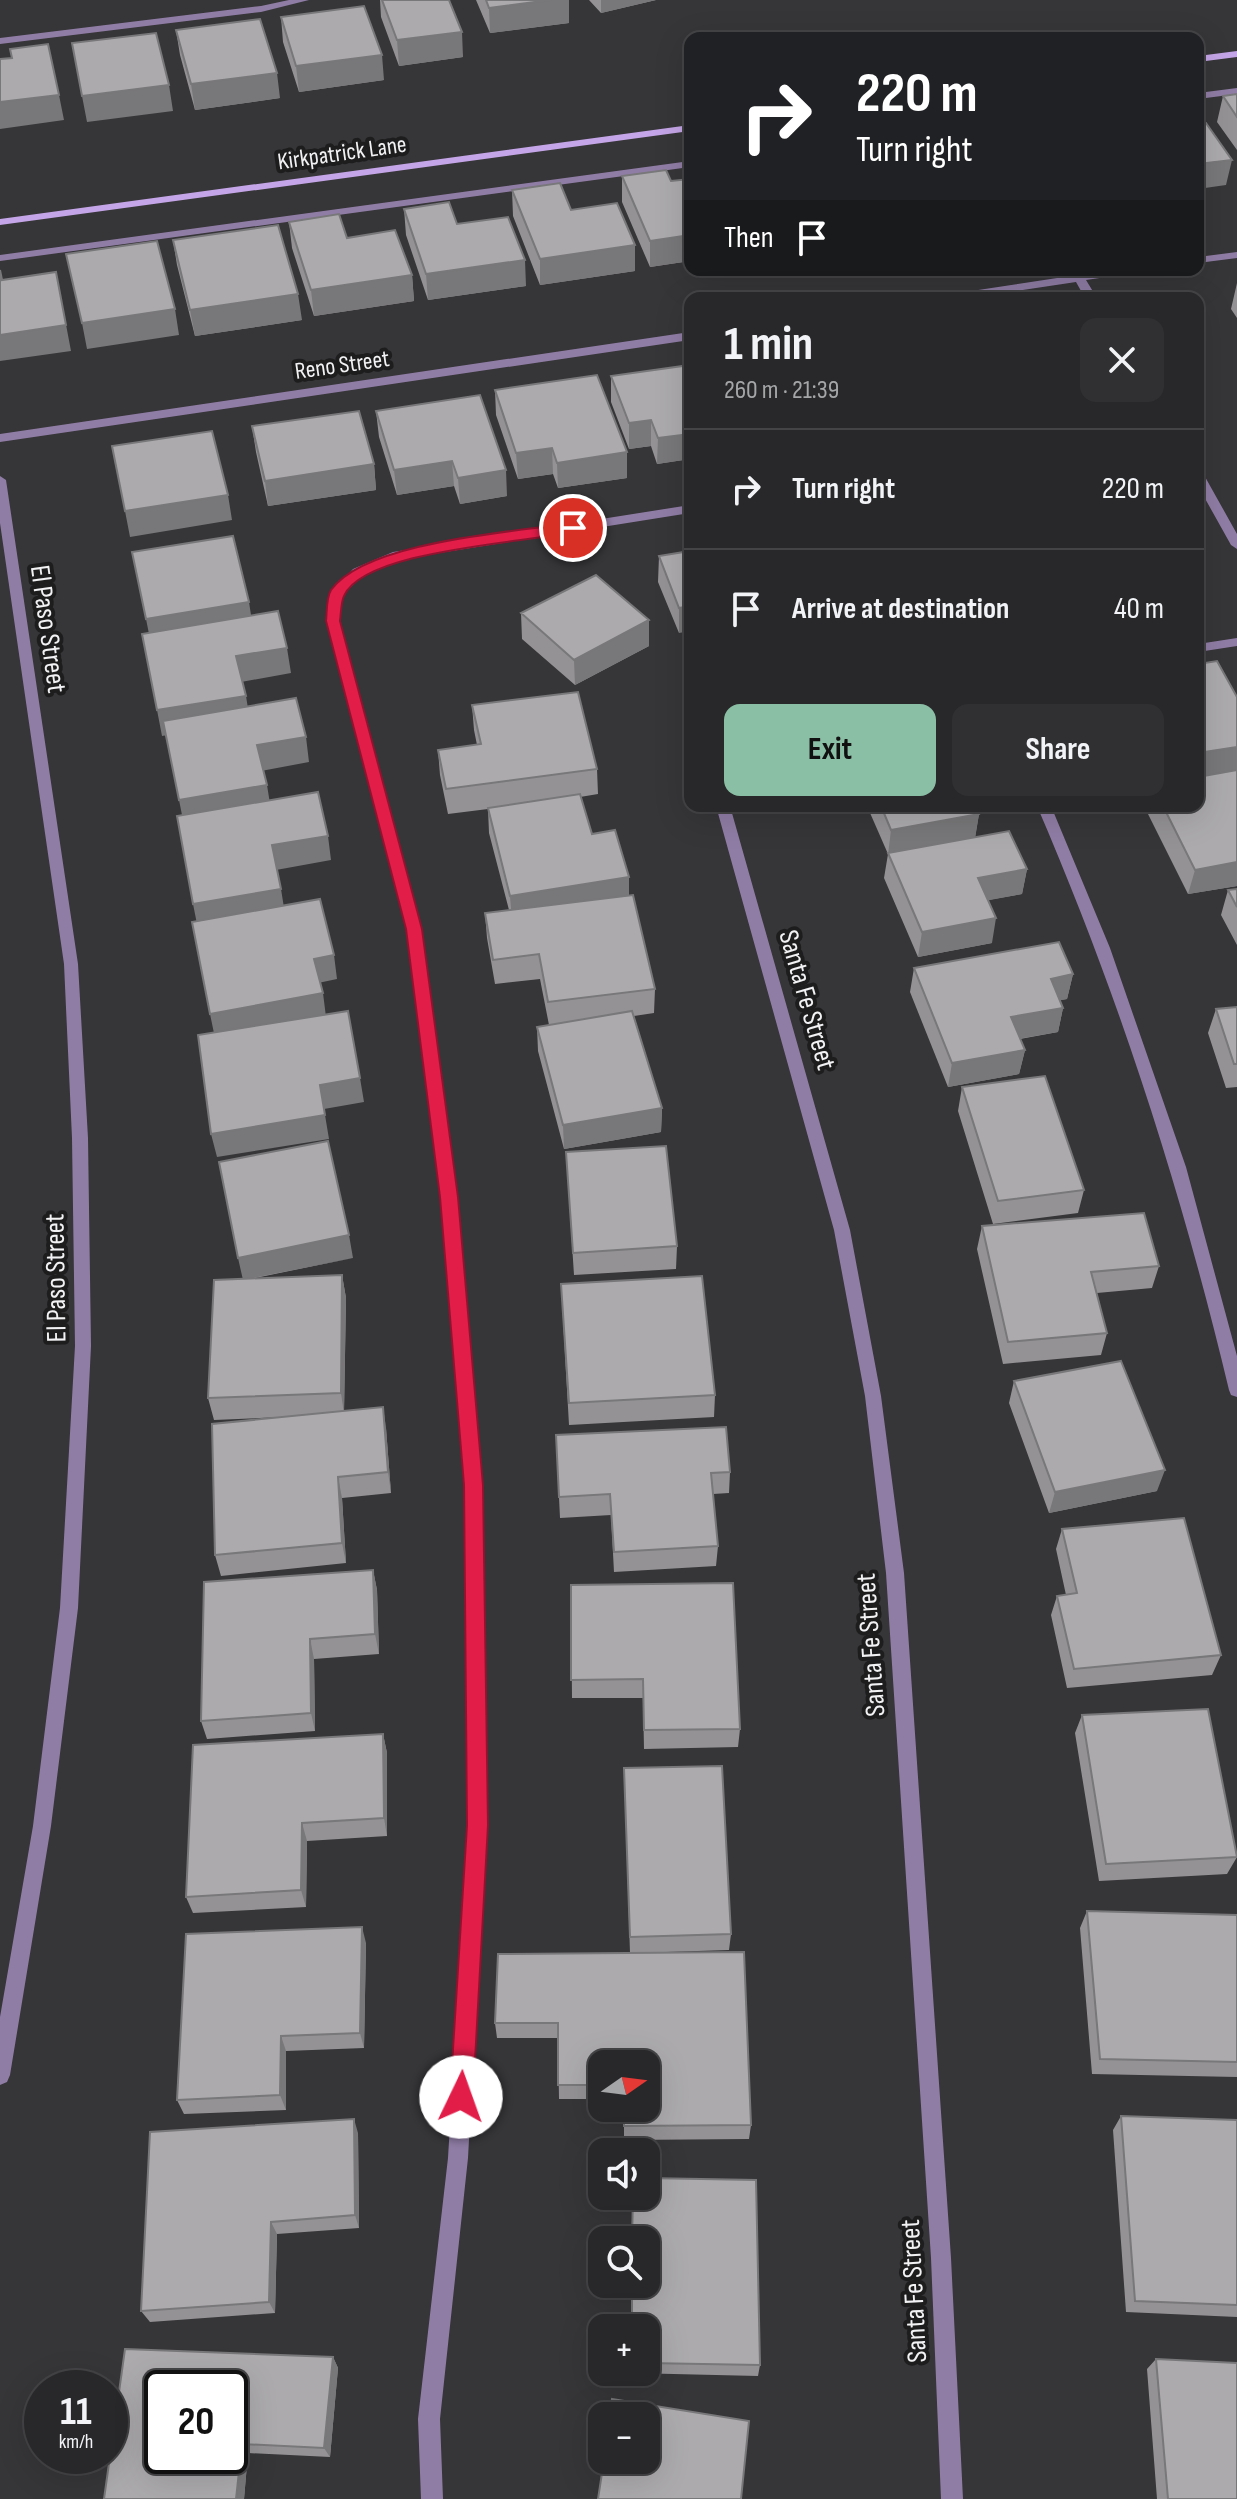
<!DOCTYPE html>
<meta charset="utf-8">
<style>
body{margin:0;font-family:"Sofia Sans Condensed",sans-serif;background:#303032;color:#f1f3f6;height:100vh;display:flex;flex-direction:column;font-size:30px;white-space:nowrap}
*{box-sizing:border-box;margin:0}
p{font-size:26px;color:#a5a6a8}
.icon{flex:none;width:44px;height:44px;fill:none;stroke:currentColor;stroke-width:2;stroke-linecap:round;stroke-linejoin:round}
.map{position:relative;flex:1;overflow:hidden}
.details{position:absolute;left:684px;top:292px;width:520px;height:520px;display:flex;flex-direction:column;background:#28282a;border-radius:16px;box-shadow:0 8px 32px #0002,0 0 0 2px #444447}
.details>*{flex:none}
.banner{position:absolute;left:684px;top:32px;width:520px;height:244px;border-radius:16px;box-shadow:0 8px 32px #0002,0 0 0 2px #444447;background:#202124;color:#fff;overflow:hidden}
.needle{width:52px;rotate:76deg}
.controls{position:absolute;left:588px;top:2050px;display:grid;gap:16px}
.controls a{display:grid;place-items:center;width:72px;height:72px;border-radius:16px;background:#28282a;box-shadow:0 8px 32px #0002,0 0 0 2px #444447;font-size:40px}
.speed{position:absolute;left:24px;top:2370px;display:flex;gap:16px;font-size:40px;font-weight:700;text-align:center}
.speed>*{display:grid;place-content:center;width:104px;height:104px;border-radius:50%;background:#28282a;box-shadow:0 8px 32px #0002,0 0 0 2px #444447;line-height:1}
.speed small{font-size:20px;font-weight:400}
.speed .limit{border:4px solid #111;border-radius:12px;background:#fff;color:#111}
.pin{position:absolute;display:grid;place-items:center;width:68px;height:68px;color:#fff;margin:-34px;border:4px solid #fff;border-radius:50%;box-shadow:0 2px 8px #0007}
.me{position:absolute;width:88px;margin:-44px;rotate:3deg;stroke-linejoin:round;filter:drop-shadow(0 0 6px #0008)}
.turn{display:flex;align-items:center;gap:28px;height:168px;padding:0 40px;font-size:36px}
.turn .icon{width:104px;height:104px;stroke-width:2.5}
.turn b{display:block;font-size:56px;line-height:68px}
.then{display:flex;align-items:center;height:76px;padding:0 40px;background:#0003;gap:16px;font-size:30px}
.round{display:grid;place-items:center;flex:none;width:84px;height:84px;border-radius:16px;background:#303032}
.summary{display:flex;align-items:center;justify-content:space-between;height:136px;padding:0 40px}
h1{font-size:48px;font-weight:700;line-height:60px}
.button{display:flex;gap:16px;margin-top:auto;padding:16px 40px}
.button a{flex:1;height:92px;border-radius:16px;background:#8abfa5;color:#111;font-size:32px;font-weight:700;line-height:92px;text-align:center}
.button a+a{background:#303032;color:#f1f3f6}
ul{padding:0;list-style:none}
li{display:flex;align-items:center;gap:24px;height:120px;padding:0 40px;border-top:2px solid #444447}
li div{flex:1}
li b{display:block;font-size:30px}
li em{font-style:normal}
.map>svg:first-child{display:block}
.lines{fill:none;stroke-linecap:round;stroke-linejoin:round}
.lane{fill:#907da6;fill-rule:evenodd}
.street{fill:#907da6;fill-rule:evenodd}
.secondary{fill:#c4a5e7;fill-rule:evenodd}
.wall{fill:#949295}
.shaded-wall{fill:#787779}
.building{fill:#acaaad;stroke:#787779;stroke-width:2;fill-rule:evenodd}
.route{fill:#e11d48;stroke:#92132f;stroke-width:2}
.labels{text-anchor:middle;dominant-baseline:central;stroke-width:8;stroke-linejoin:round;paint-order:stroke}
.far-street-label{font-size:24px;fill:#f2f1f3;stroke:#1d1d1e}
.street-label{font-size:28px;fill:#f2f1f3;stroke:#1d1d1e}
</style>
<div class="map">
<svg width="1237" height="2499" viewBox="0 0 1237 2499">
<rect width="100%" height="100%" fill="#363538"/>
<g class="lines">
<path class="lane" d="M1237,88V94L1198,99V93Z
M690,161V167L0,261V255Z
M690,505V513L401,559L363,575L343,595L340,621L421,929L457,1197L482,1485L486,1825L468,2158L440,2419L443,2499H421L418,2419L448,2158L468,1825L464,1485L441,1197L407,929L326,621L331,594L353,569L393,552Z
M1037,806H1051L1110,948L1186,1167L1237,1356V1397L1231,1395L1229,1390C1181,1189 1119,996 1037,806Z"/>
<path class="street" d="M289,0H309L261,12L0,44V38L261,6Z
M1237,252V258L1198,263V257Z
M1110,270H1139L1133,273L1086,280L1097,298H1085L1076,282L968,298H939L945,295Z
M690,332V340L0,442V434Z
M1198,471L1204,475L1237,534V549L1231,545L1198,486Z
M0,476L6,480L78,964L88,1138L91,1346L78,1608L51,1826L10,2075L7,2082L0,2085V2017L33,1826L60,1608L75,1346L72,1138L64,964L0,523Z
M1237,638V646L1198,652V644Z
M716,806H730L850,1230L881,1396L904,1573L951,2258L963,2499H941L931,2258L886,1573L865,1396L834,1230Z"/>
<path class="secondary" d="M1237,51V57L1198,62V56Z
M690,125V131L0,225V219Z"/>
</g>
<path class="wall" d="M380,0H449L463,57L399,66L381,17Z
M476,0H569V23L490,33Z
M589,0H656L601,13Z
M281,17L384,80L299,92L283,42Z
M176,30L280,98L195,110L180,55Z
M1237,94V150L1217,122L1223,96Z
M622,176L671,181L690,179V261L650,267L622,202Z
M512,190L571,210L635,271L540,285L513,216Z
M404,209L457,224L526,286L428,300L406,235Z
M289,222L347,238L412,275L414,301L314,316L292,248Z
M173,240L302,320L195,336L177,265Z
M1237,283V318L1231,309Z
M690,365V459L657,464L651,446L629,449L611,402V376Z
M495,390L627,478L558,488L553,474L518,479L496,415Z
M376,411L507,496L460,504L454,486L397,495L379,437Z
M252,426L374,464L376,490L268,506L256,452Z
M690,551L679,633L658,582L659,556Z
M521,613L649,620V646L575,685L522,639Z
M1237,697V886L1188,894L1146,810L1147,806H1198Z
M472,705L597,769L598,794L580,797L592,834L629,896L655,989L654,1013L634,1016L662,1108L661,1132L564,1149L538,1051L537,1027L549,1025L540,979L495,984L487,938L485,913L509,910L489,833L488,809L448,814L440,775L438,750L477,745L474,730Z
M867,806H976L979,814L975,837L1027,869L1022,894L988,900L992,943L918,957L884,878L888,854Z
M1237,889V945L1221,915L1228,890Z
M914,968L1073,974L1067,999L1060,1000L1063,1008L1058,1032L1020,1039L1025,1050L1019,1074L948,1087L910,992Z
M1237,1007V1087L1226,1088L1208,1033L1216,1009Z
M962,1087L1084,1190L1078,1213L993,1224L958,1111Z
M566,1152L677,1246L676,1269L574,1275Z
M982,1226L1159,1266L1152,1288L1097,1293L1107,1333L1101,1355L1003,1364L977,1249Z
M353,1258L250,1279L342,1275L346,1298L344,1411L386,1428L391,1493L342,1498L346,1563L221,1576L215,1555L282,1417L214,1420L208,1398L242,1279Z
M561,1284L715,1395L714,1417L569,1425Z
M1014,1381L1157,1491L1049,1513L1009,1403Z
M556,1435L730,1472L729,1493L713,1494L718,1546L716,1566L614,1572L611,1515L560,1518Z
M1062,1529L1221,1655L1212,1675L1067,1688L1051,1615L1057,1596L1066,1595L1056,1549Z
M373,1570L377,1590L379,1654L314,1659L315,1731L207,1739L201,1721Z
M571,1585L740,1729L738,1747L644,1749L643,1698H572Z
M1082,1715L1237,1857L1227,1874L1099,1881L1075,1733Z
M383,1734L387,1753V1836L307,1841L306,1907L193,1913L186,1897Z
M624,1768L731,1934L729,1950L635,1953L751,2125L749,2139L624,2140V2108L646,2064H602V2099H559L558,2038H497L495,2023L630,1953Z
M1087,1911L1237,1915V2077L1092,2074L1080,1928Z
M366,1943L364,2048L286,2051V2110L184,2114L177,2100Z
M1121,2116L1237,2120V2317L1126,2312L1113,2130Z
M358,2133L359,2228L277,2234L275,2313L150,2322L141,2311Z
M646,2328L760,2365L758,2376L631,2373V2372H646Z
M333,2357L338,2368L330,2457L248,2453L244,2499H104Z
M1156,2359L1237,2499H1157L1147,2369Z"/>
<path class="shaded-wall" d="M550,0H569V23L490,33L489,8Z
M601,0H656L601,13Z
M462,32L463,57L399,66L397,40Z
M382,55L384,80L299,92L296,66Z
M277,73L280,98L195,110L191,84Z
M169,85L173,111L87,122L82,96Z
M59,95L64,120L0,129V102Z
M1232,160L1226,185L1198,189V164Z
M690,235V261L650,267V241Z
M635,245V271L540,285V259Z
M525,260L526,286L428,300L426,274Z
M412,275L414,301L314,316L311,290Z
M298,294L302,320L195,336L190,310Z
M61,298L71,351L0,361V335Z
M175,309L179,335L87,349L82,323Z
M651,420V446L629,449V423Z
M690,434V459L657,464L658,438Z
M552,448L553,474L518,479L516,453Z
M627,452V478L558,488L557,463Z
M452,461L454,486L397,495L394,470Z
M374,464L376,490L268,506L265,481Z
M506,470L507,496L460,504L458,478Z
M228,495L232,520L130,537L125,511Z
M249,602L253,628L151,644L146,619Z
M690,606V631L679,633V608Z
M649,620V646L575,685L574,660Z
M287,648L291,673L241,682L236,656Z
M246,696L250,721L162,736L157,710Z
M306,737L309,762L261,771L257,745Z
M1237,747V771L1198,777V753Z
M267,785L271,810L184,825L179,800Z
M979,814L975,839L888,855L891,830Z
M328,836L331,860L276,870L272,845Z
M1237,862V886L1188,894L1195,870Z
M1027,869L1022,894L974,903L978,878Z
M629,877V902L512,920L510,896Z
M281,889L285,914L198,929L193,904Z
M996,918L992,943L918,957L922,932Z
M334,955L337,979L318,983L314,959Z
M1073,974L1067,999L1046,1003L1051,979Z
M323,993L326,1017L215,1038L210,1014Z
M1063,1008L1058,1032L1006,1041L1011,1017Z
M1025,1050L1019,1074L948,1087L952,1063Z
M360,1078L364,1102L324,1109L320,1085Z
M662,1108L661,1132L564,1149L563,1125Z
M325,1115L329,1139L217,1157L211,1134Z
M349,1235L353,1258L243,1280L238,1258Z
M342,1275L346,1298L344,1414L341,1393Z
M383,1407L386,1428L391,1493L388,1472Z
M1165,1470L1157,1491L1049,1513L1055,1492Z
M338,1477L342,1498L346,1563L342,1543Z
M373,1570L377,1590L379,1654L375,1634Z
M310,1639L314,1659L315,1731L311,1713Z
M383,1734L387,1753V1836L384,1818Z
M302,1823L307,1841L306,1907L301,1890Z
M362,1927L366,1943L364,2048L360,2033Z
M281,2036L286,2051V2110L280,2095Z
M354,2119L358,2133L359,2228L355,2215Z
M271,2222L277,2234L275,2313L269,2302Z
M333,2357L338,2368L330,2457L324,2448Z
M242,2444L248,2453L244,2499H236Z"/>
<path class="building" d="M382,0H449L462,32L397,40Z
M486,0H550L489,8Z
M364,6L382,55L296,66L281,17Z
M260,19L277,73L191,84L176,30Z
M156,33L169,85L82,96L72,43Z
M48,44L59,95L0,102V59L12,58L10,49Z
M1237,94V117L1223,96Z
M1206,123L1232,160L1198,164V124Z
M666,170L671,181L690,179V235L650,241L622,176Z
M560,183L571,210L617,203L635,245L540,259L512,190Z
M449,202L457,224L508,217L525,260L426,274L404,209Z
M339,214L347,238L395,230L412,275L311,290L289,222Z
M278,225L298,294L190,310L173,240Z
M157,241L175,309L82,323L66,254Z
M0,270L2,280L56,272L66,325L0,335Z
M690,365V434L658,438L651,420L629,423L611,376Z
M597,375L627,452L557,463L552,448L516,453L495,390Z
M480,395L506,470L458,478L452,461L394,470L376,411Z
M359,411L374,464L265,481L252,426Z
M212,431L228,495L125,511L112,446Z
M233,536L249,602L146,619L132,552Z
M690,551V606L679,608L659,556Z
M596,575L649,620L574,660L521,613Z
M278,611L287,648L236,656L246,696L157,710L142,634Z
M1217,661L1237,697V747L1198,753V664Z
M578,692L597,769L446,789L438,750L481,744L472,705Z
M296,698L306,737L257,745L267,785L179,800L163,721Z
M1237,770V862L1195,870L1163,806H1198V777Z
M318,792L328,836L272,845L281,889L193,904L177,816Z
M580,794L592,834L615,830L629,877L510,896L488,808Z
M881,806H976L979,814L891,830Z
M1009,831L1027,869L978,878L996,918L922,932L888,853Z
M1237,889V907L1228,890Z
M633,895L655,989L548,1002L539,954L493,960L485,913Z
M320,899L334,955L314,959L323,993L210,1014L192,922Z
M1059,942L1073,974L1051,979L1063,1008L1011,1017L1025,1050L952,1063L914,968Z
M1237,1007V1064H1234L1216,1009Z
M348,1011L360,1078L320,1085L325,1115L211,1134L198,1035Z
M632,1011L662,1108L563,1125L537,1027Z
M1045,1076L1084,1190L998,1201L962,1087Z
M328,1141L349,1235L238,1258L219,1162Z
M666,1146L677,1246L573,1253L566,1152Z
M1144,1213L1159,1266L1091,1272L1107,1333L1008,1342L982,1226Z
M342,1275L341,1393L208,1398L214,1280Z
M702,1276L715,1395L569,1403L561,1284Z
M1121,1361L1165,1470L1055,1492L1014,1381Z
M383,1407L388,1472L338,1477L342,1543L215,1555L212,1424Z
M726,1427L730,1472L711,1473L718,1546L614,1552L610,1494L559,1497L556,1435Z
M1184,1518L1221,1655L1074,1669L1057,1596L1077,1593L1062,1529Z
M373,1570L375,1634L310,1639L311,1713L201,1721L204,1582Z
M733,1583L740,1729L644,1730L643,1679L571,1680V1585Z
M1208,1709L1237,1857L1106,1864L1082,1715Z
M383,1734L384,1818L302,1823L301,1890L186,1897L193,1745Z
M722,1766L731,1934L630,1937L624,1768Z
M1087,1911L1237,1915V2062L1100,2059Z
M362,1927L360,2033L281,2036L280,2095L177,2100L186,1934Z
M744,1952L751,2125L624,2126V2108H646V2064H602V2085H558V2023H495L498,1954Z
M1121,2116L1237,2120V2305L1135,2301Z
M354,2119L355,2215L271,2222L269,2302L141,2311L150,2132Z
M646,2178L756,2180L760,2365L646,2363V2328H632V2284H646V2240H632L633,2196H646Z
M125,2349L333,2357L324,2448L242,2444L236,2499H104ZM162,2388H230V2456H162Z
M1156,2359L1237,2363V2499H1168Z
M612,2399L749,2421L741,2499H598L604,2460H646V2416H609Z"/>
<path class="route" d="M573,523L578,524V531C529,543 365,549 344,596C341,602 341,614 340,621L422,929L458,1197L483,1485L488,1825L473,2097L469,2105L461,2108L453,2105L450,2097L467,1825L464,1485L440,1197L406,929L326,621C327,612 326,598 331,590C366,541 514,532 573,523Z"/>
<g class="labels">
<g class="far-street-label">
<text transform="translate(342 153) rotate(-8)">Kirkpatrick Lane</text>
<text transform="translate(342 365) rotate(-8)">Reno Street</text>
</g>
<g class="street-label">
<text transform="translate(48 629) rotate(82)">El Paso Street</text>
<text transform="translate(807 1000) rotate(74)">Santa Fe Street</text>
<text transform="translate(56 1278) rotate(-91)">El Paso Street</text>
<text transform="translate(871 1645) rotate(-94)">Santa Fe Street</text>
<text transform="translate(914 2291) rotate(-93)">Santa Fe Street</text>
</g>
</g>
</svg>
<div class="controls">
<a><svg class="needle" viewBox="-14 -14 28 28"><path d="M0-13l5 13h-10z" fill="#e53935"/><path d="M0 13l5-13h-10z" fill="#a5a6a8"/></svg></a>
<a><svg class="icon" aria-label="sound" viewBox="0 0 24 24"><path d="M4 9h4l5-4v14l-5-4H4zM17 9q2 3 0 6"/></svg></a>
<a><svg class="icon" aria-label="search" viewBox="0 0 24 24"><circle cx="10" cy="10" r="6"/><path d="M15 15l6 6"/></svg></a>
<a>+</a>
<a>−</a>
</div>
<div class="speed"><div>11<small>km/h</small></div><div class="limit">20</div></div>
<div class="pin" style="left:573px;top:528px;background:#d93025"><svg class="icon" aria-label="arrive" viewBox="0 0 24 24"><path d="M6 21V4h12l-3 4 3 4H6"/></svg></div>
<svg class="me" style="left:461px;top:2097px" viewBox="-20 -20 40 40"><circle r="19" fill="#fff"/><path d="M0-13L10 11 0 6-10 11z" fill="#e11d48"/></svg>
<div class="banner">
<div class="turn"><svg class="icon" aria-label="right" viewBox="0 0 24 24"><path d="M7 20v-9h11M14 6l5 5-5 5"/></svg><div><b>220 m</b>Turn right</div></div>
<div class="then">Then<svg class="icon" aria-label="arrive" viewBox="0 0 24 24"><path d="M6 21V4h12l-3 4 3 4H6"/></svg></div>
</div>
<section class="details">
<div class="summary"><div><h1>1 min</h1><p>260 m · 21:39</p></div><a class="round"><svg class="icon" aria-label="close" viewBox="0 0 24 24"><path d="M6 6l12 12M18 6L6 18"/></svg></a></div>
<ul>
<li><svg class="icon" aria-label="right" viewBox="0 0 24 24"><path d="M7 20v-9h11M14 6l5 5-5 5"/></svg><div><b>Turn right</b></div><em>220 m</em></li>
<li><svg class="icon" aria-label="arrive" viewBox="0 0 24 24"><path d="M6 21V4h12l-3 4 3 4H6"/></svg><div><b>Arrive at destination</b></div><em>40 m</em></li>
</ul>
<div class="button"><a>Exit</a><a>Share</a></div>
</section>
</div>
